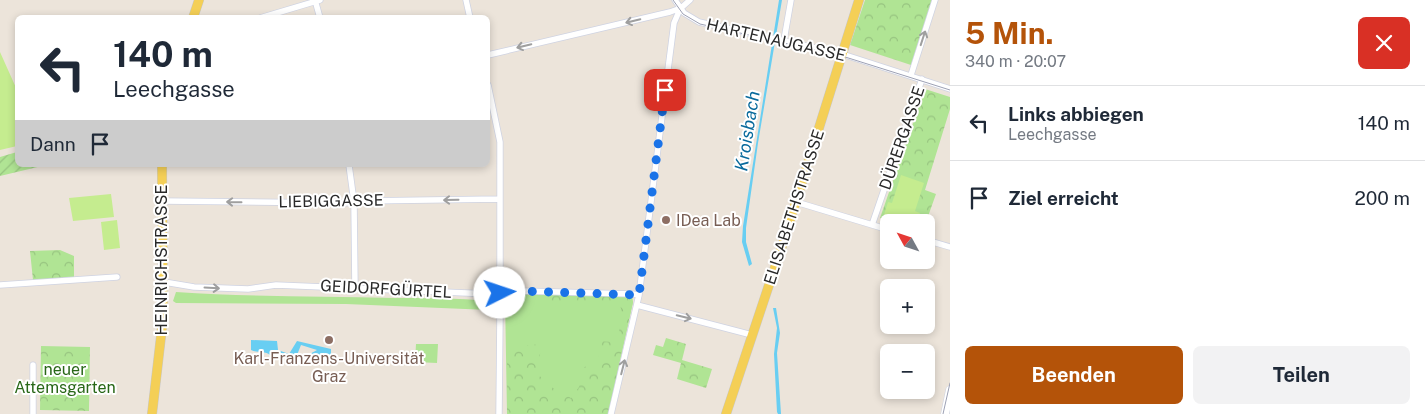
<!DOCTYPE html>
<html lang="de">
<meta charset="utf-8">
<style>
body{margin:0;font-family:"Public Sans",sans-serif;background:#f2f2f3;color:#1f2937;height:100vh;display:flex;flex-direction:column;font-size:19px;white-space:nowrap}
*{box-sizing:border-box;margin:0}
p{font-size:16px;color:#747a83}
.icon{flex:none;width:28px;height:28px;fill:none;stroke:currentColor;stroke-width:2;stroke-linecap:round;stroke-linejoin:round}
.map{position:relative;flex:1;overflow:hidden}
.side{display:flex;flex-direction:column;background:#fff;width:475px}
.side>*{flex:none}
.hud{position:absolute;left:15px;top:15px;width:475px;height:152px;border-radius:8px;box-shadow:0 2px 8px #0003;background:#fff;color:#1f2937;overflow:hidden}
.needle{width:32px;rotate:310deg}
.controls{position:absolute;left:880px;top:214px;display:grid;gap:10px}
.controls a{display:grid;place-items:center;width:55px;height:55px;border-radius:8px;background:#fff;box-shadow:0 2px 8px #0003;font-size:25px}
.pin{position:absolute;display:grid;place-items:center;width:42px;height:42px;color:#fff;margin:-21px;border-radius:10px;box-shadow:0 2px 8px #0006}
.me{position:absolute;width:55px;margin:-28px;rotate:86deg;stroke-linejoin:round;filter:drop-shadow(0 0 4px #0008)}
.turn{display:flex;align-items:center;gap:18px;height:105px;padding:0 15px;font-size:22px}
.turn .icon{width:65px;height:65px;stroke-width:2.5}
.turn b{display:block;font-size:35px;line-height:42px}
.then{display:flex;align-items:center;height:48px;padding:0 15px;background:#0003;gap:10px;font-size:19px}
.round{display:grid;place-items:center;flex:none;width:52px;height:52px;border-radius:8px;background:#f2f2f3}
.overview{display:flex;align-items:center;justify-content:space-between;height:85px;padding:0 15px}
h1{font-size:30px;font-weight:700;line-height:38px;color:#b45309}
.action{display:flex;gap:10px;margin-top:auto;padding:10px 15px}
.action a{flex:1;height:58px;border-radius:8px;background:#b45309;color:#fff;font-size:20px;font-weight:700;line-height:58px;text-align:center}
.action a+a{background:#f2f2f3;color:#1f2937}
ul{padding:0;list-style:none}
li{display:flex;align-items:center;gap:15px;height:75px;padding:0 15px;border-top:1px solid #e0e1e3}
li div{flex:1}
li b{display:block;font-size:19px}
li em{font-style:normal}
main{display:flex;flex:1;min-height:0}
.map>svg:first-child{display:block}
.grass{fill:#b0e494}
.forest{fill:url(#forest-crowns)}
.garden{fill:url(#garden-furrows)}
.pitch{fill:#c5ec8f}
.water{fill:#68cef2}
.lines{fill:none;stroke-linecap:round;stroke-linejoin:round}
.street-casing{stroke:#cfd3e2;stroke-width:7}
.secondary-casing{stroke:#cfd3e2;stroke-width:9}
.primary-casing{stroke:#c7c7c7;stroke-width:10}
.street{stroke:#fff;stroke-width:5.5}
.secondary{stroke:#fff;stroke-width:8}
.primary{stroke:#f4cf56;stroke-width:9}
.tram{stroke:#9ca0b4;stroke-width:1}
.oneway{stroke:#9f9f9f}
.route{stroke:#1a73e8;stroke-width:9;stroke-dasharray:0 16.2}
.education-dot{fill:#8d6e63;stroke:#fff;stroke-width:2}
.labels{text-anchor:middle;dominant-baseline:central;stroke-width:4;stroke-linejoin:round;paint-order:stroke}
.street-label{font-size:16px;fill:#292929;stroke:#fff}
.education-label{font-size:16px;fill:#785e54;stroke:#fff;text-anchor:start}
.park-label{font-size:16px;fill:#286717;stroke:#fff}
.water-label{font-size:18px;font-style:italic;fill:#096a9c;stroke:#fff}
</style>
<main>
<div class="map">
<svg width="950" height="414" viewBox="0 0 950 414">
<defs>
<pattern id="forest-crowns" width="20" height="18" patternUnits="userSpaceOnUse" patternTransform="scale(1.25)"><rect width="20" height="18" fill="#b0e494"/><path d="M2 6a3 3 0 1 1 6 0M12 15a3 3 0 1 1 6 0" fill="none" stroke="#97c480"/></pattern>
<pattern id="garden-furrows" width="10" height="10" patternUnits="userSpaceOnUse" patternTransform="scale(1.25)"><rect width="10" height="10" fill="#b0e494"/><path d="M-1 1l2-2M0 10L10 0M9 11l2-2" fill="none" stroke="#97c480"/></pattern>
</defs>
<rect width="100%" height="100%" fill="#ece4da"/>
<path class="grass" d="M507,291L632,294L633,302L608,414H507L505,297Z
M176,292C249,297 321,296 394,298C426,298 457,298 489,301L491,304L489,310L346,304L176,303L173,301Z
M416,344H438L437,363L415,362Z"/>
<path class="forest" d="M865,0H932L911,65L850,45Z
M925,89L950,97V109L925,190L936,194L926,222H893L880,218Z
M60,250L74,256V277L33,280L30,251Z
M539,294L628,298L633,302L608,414H507V347L541,344L538,374L548,385L571,398L579,387L583,368L598,359V341L614,342L619,333L621,308L618,303H552L538,302Z
M666,338L686,344L682,360L712,369L706,388L677,379L681,363L653,355L656,345L663,347Z
M41,346L90,347L89,411L40,410Z"/>
<path class="garden" d="M17,152L18,165H46L0,176V157Z"/>
<path class="pitch" d="M0,52L17,90V146L0,150Z
M901,175L924,183L915,211L920,213L916,222H897L883,218L888,202L892,203Z
M111,194L114,217L73,221L69,198Z
M117,220L120,248L104,250L101,222Z"/>
<path class="water" d="M779,0H782L758,143L746,228V242L752,264L749,266L742,242L743,226Z
M773,308H776L780,333L777,353L781,414H778L777,412L774,354L777,328Z
M251,340L277,341L278,350L289,354L297,341L331,349V357L306,356L317,350L301,345L295,360L270,355C265,351 257,353 251,350Z"/>
<g class="lines">
<g class="street-casing">
<path id="street" d="M315,0L320,18
M466,0L470,18
M675,0L684,13L699,22L842,54L950,89
M260,18L320,0
M784,40L791,0
M488,55L670,12L681,8L690,0
M911,75L935,0
M488,85L500,142V314L499,414
M349,165L354,202L355,288
M162,201L346,203L361,201L499,199
M796,202L889,230
M872,225L922,79
M926,240L950,247
M164,282L194,287L248,289L276,285L491,294L521,291L632,294L639,295
M0,285L117,277
M637,305L752,335
M33,365V414
M611,414L639,295L674,23L680,9"/>
</g>
<g class="secondary-casing">
<path id="secondary" d="M945,414L950,390"/>
</g>
<g class="primary-casing">
<path id="primary" d="M193,18L199,0
M152,414L163,319L162,165
M726,414L782,246L859,0"/>
</g>
<use href="#street" class="street"/>
<use href="#secondary" class="secondary"/>
<use href="#primary" class="primary"/>
<path class="tram" d="M673,0L683,14L700,24L842,56L950,90
M943,414L950,383"/>
</g>
<defs><path id="oneway-shaft" d="M-6 0H5M1.5-3L5.5 0L1.5 3" fill="none" stroke-width="1.6" stroke-linecap="round" stroke-linejoin="round" transform="scale(1.25)"/></defs>
<g class="oneway">
<use href="#oneway-shaft" transform="translate(633 21) rotate(167)"/>
<use href="#oneway-shaft" transform="translate(923 38) rotate(-72)"/>
<use href="#oneway-shaft" transform="translate(524 46) rotate(167)"/>
<use href="#oneway-shaft" transform="translate(451 200) rotate(179)"/>
<use href="#oneway-shaft" transform="translate(234 202) rotate(-179)"/>
<use href="#oneway-shaft" transform="translate(212 288) rotate(3)"/>
<use href="#oneway-shaft" transform="translate(684 317) rotate(14)"/>
<use href="#oneway-shaft" transform="translate(623 367) rotate(-76)"/>
</g>
<g class="lines">
<path class="route" d="M500,293L521,291L639,295L665,90"/>
</g>
<g class="education-dot">
<circle cx="666" cy="220" r="5"/>
<circle cx="329" cy="340" r="5"/>
</g>
<g class="labels">
<g class="street-label">
<text transform="translate(776 40) rotate(13)">HARTENAUGASSE</text>
<text transform="translate(902 138) rotate(-71)">DÜRERGASSE</text>
<text transform="translate(331 201) rotate(-1)">LIEBIGGASSE</text>
<text transform="translate(794 207) rotate(-72)">ELISABETHSTRASSE</text>
<text transform="translate(161 260) rotate(-90)">HEINRICHSTRASSE</text>
<text transform="translate(386 289) rotate(3)">GEIDORFGÜRTEL</text>
</g>
<g class="education-label">
<text x="676" y="220">IDea Lab</text>
<text x="329" y="358" text-anchor="middle">Karl-Franzens-Universität<tspan x="329" dy="18">Graz</tspan></text>
</g>
<g class="park-label">
<text x="65" y="369">neuer<tspan x="65" dy="18">Attemsgarten</tspan></text>
</g>
<g class="water-label">
<text transform="translate(747 131) rotate(-81)">Kroisbach</text>
</g>
</g>
</svg>
<div class="controls">
<a><svg class="needle" viewBox="-14 -14 28 28"><path d="M0-13l5 13h-10z" fill="#e53935"/><path d="M0 13l5-13h-10z" fill="#747a83"/></svg></a>
<a>+</a>
<a>−</a>
</div>
<div class="pin" style="left:665px;top:90px;background:#d93025"><svg class="icon" aria-label="arrive" viewBox="0 0 24 24"><path d="M6 21V4h12l-3 4 3 4H6"/></svg></div>
<svg class="me" style="left:500px;top:293px" viewBox="-20 -20 40 40"><circle r="19" fill="#fff"/><path d="M0-13L10 11 0 6-10 11z" fill="#1a73e8"/></svg>
<div class="hud">
<div class="turn"><svg class="icon" aria-label="left" viewBox="0 0 24 24"><path d="M17 20v-9H6M10 6l-5 5 5 5"/></svg><div><b>140 m</b>Leechgasse</div></div>
<div class="then">Dann<svg class="icon" aria-label="arrive" viewBox="0 0 24 24"><path d="M6 21V4h12l-3 4 3 4H6"/></svg></div>
</div>
</div>
<section class="side">
<div class="overview"><div><h1>5 Min.</h1><p>340 m · 20:07</p></div><a class="round" style="background:#d93025;color:#fff"><svg class="icon" aria-label="close" viewBox="0 0 24 24"><path d="M6 6l12 12M18 6L6 18"/></svg></a></div>
<ul>
<li><svg class="icon" aria-label="left" viewBox="0 0 24 24"><path d="M17 20v-9H6M10 6l-5 5 5 5"/></svg><div><b>Links abbiegen</b><p>Leechgasse</p></div><em>140 m</em></li>
<li><svg class="icon" aria-label="arrive" viewBox="0 0 24 24"><path d="M6 21V4h12l-3 4 3 4H6"/></svg><div><b>Ziel erreicht</b></div><em>200 m</em></li>
</ul>
<div class="action"><a>Beenden</a><a>Teilen</a></div>
</section>
</main>
